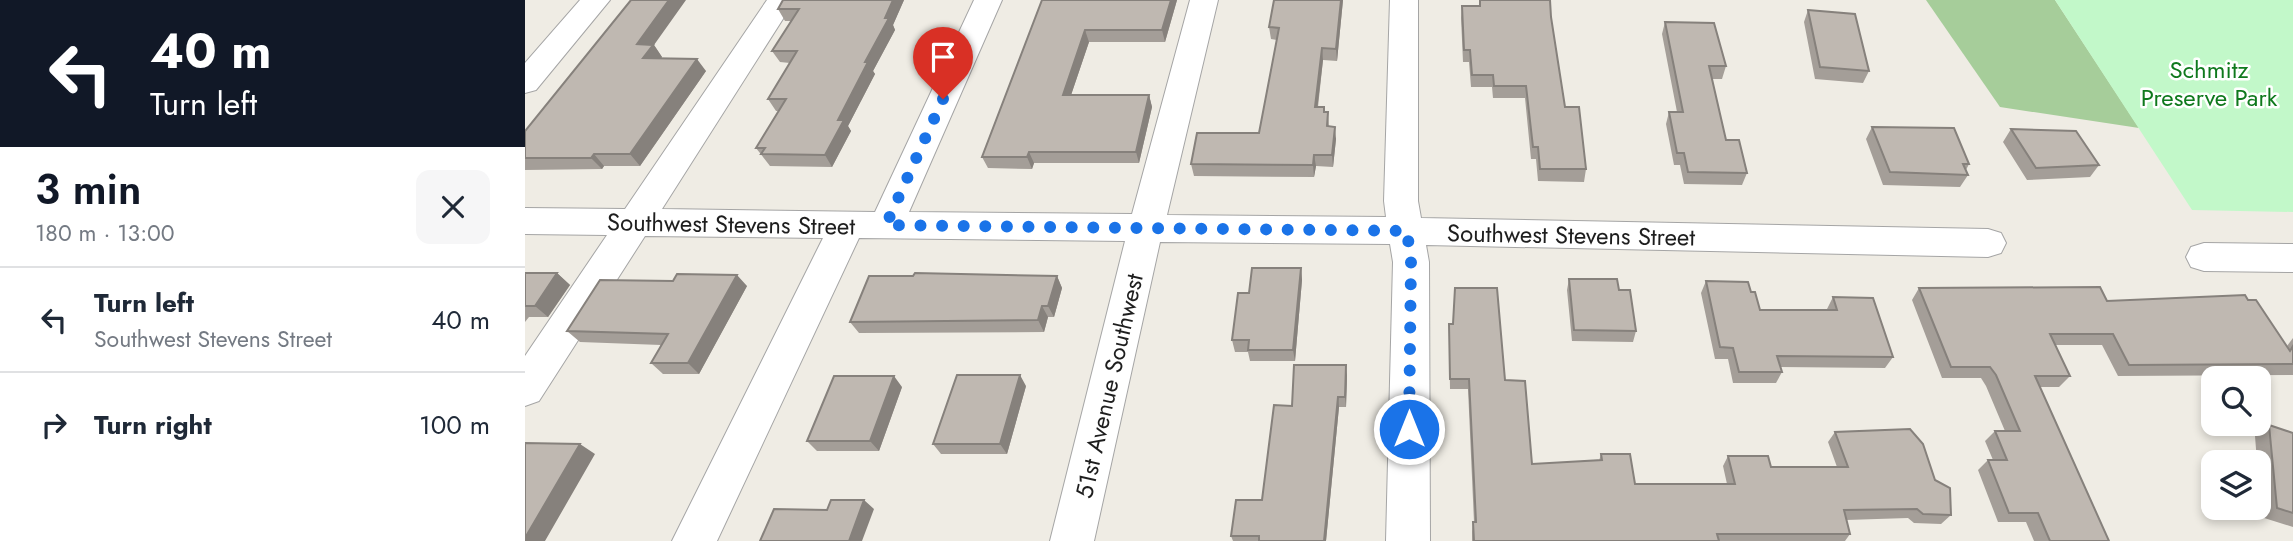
<!DOCTYPE html>
<meta charset="utf-8">
<style>
body{margin:0;font-family:Jost,sans-serif;background:#f6f6f7;color:#1f2937;height:100vh;display:flex;flex-direction:column;font-size:26px;white-space:nowrap}
*{box-sizing:border-box;margin:0}
p{font-size:23px;color:#747a83}
.icon{flex:none;width:38px;height:38px;fill:none;stroke:currentColor;stroke-width:2;stroke-linecap:round;stroke-linejoin:round}
.map{position:relative;flex:1;overflow:hidden}
.details{display:flex;flex-direction:column;background:#fff;width:525px}
.details>*{flex:none}
.banner{background:#111827;color:#fff;overflow:hidden}
.buttons{position:absolute;left:1676px;top:366px;display:grid;gap:14px}
.buttons a{display:grid;place-items:center;width:70px;height:70px;border-radius:14px;background:#fff;box-shadow:0 4px 10px #0003;font-size:35px}
.pin{position:absolute;display:grid;place-items:center;width:60px;height:60px;color:#fff;margin:-72px -30px;border-radius:50% 50% 50% 0;rotate:-45deg;box-shadow:0 0 7px #0007}
.pin .icon{rotate:45deg}
.me{position:absolute;width:77px;margin:-38px;rotate:0deg;stroke-linejoin:round;filter:drop-shadow(0 0 5px #0008)}
.turn{display:flex;align-items:center;gap:24px;height:147px;padding:0 35px;font-size:32px}
.turn .icon{width:91px;height:91px;stroke-width:2.5}
.turn b{display:block;font-size:49px;line-height:60px}
.round{display:grid;place-items:center;flex:none;width:74px;height:74px;border-radius:14px;background:#f6f6f7}
.head{display:flex;align-items:center;justify-content:space-between;height:119px;padding:0 35px}
h1{font-size:42px;font-weight:600;line-height:52px;color:#111827}
ul{padding:0;list-style:none}
li{display:flex;align-items:center;gap:21px;height:105px;padding:0 35px;border-top:2px solid #e0e1e3}
li div{flex:1}
li b{display:block;font-size:26px}
li em{font-style:normal}
main{display:flex;flex:1;min-height:0}
.map>svg:first-child{display:block}
.forest{fill:#a6cd9a}
.park{fill:#c2f8c9}
.lines{fill:none;stroke-linecap:round;stroke-linejoin:round}
.minor-casing{stroke:#a5a5a5;stroke-width:2}
.minor{fill:#fff;fill-rule:evenodd}
.wall{fill:#a49e98}
.shaded-wall{fill:#86817c}
.building{fill:#bfb8b1;stroke:#86817c;stroke-width:2}
.route{stroke:#1a73e8;stroke-width:12;stroke-dasharray:0 21.6}
.labels{text-anchor:middle;dominant-baseline:central;stroke-width:5;stroke-linejoin:round;paint-order:stroke}
.park-label{font-size:24px;fill:#0f791d;stroke:#fff}
.street-label{font-size:24px;fill:#1e1e1e;stroke:#fff}
</style>
<main>
<section class="details">
<div class="banner">
<div class="turn"><svg class="icon" aria-label="left" viewBox="0 0 24 24"><path d="M17 20v-9H6M10 6l-5 5 5 5"/></svg><div><b>40 m</b>Turn left</div></div>
</div>
<div class="head"><div><h1>3 min</h1><p>180 m · 13:00</p></div><a class="round"><svg class="icon" aria-label="close" viewBox="0 0 24 24"><path d="M6 6l12 12M18 6L6 18"/></svg></a></div>
<ul>
<li><svg class="icon" aria-label="left" viewBox="0 0 24 24"><path d="M17 20v-9H6M10 6l-5 5 5 5"/></svg><div><b>Turn left</b><p>Southwest Stevens Street</p></div><em>40 m</em></li>
<li><svg class="icon" aria-label="right" viewBox="0 0 24 24"><path d="M7 20v-9h11M14 6l5 5-5 5"/></svg><div><b>Turn right</b></div><em>100 m</em></li>
</ul>
</section>
<div class="map">
<svg width="1768" height="541" viewBox="0 0 1768 541">
<rect width="100%" height="100%" fill="#efece4"/>
<path class="forest" d="M1401,0H1530L1614,128L1475,107Z"/>
<path class="park" d="M1530,0H1768V212L1667,210Z"/>
<g class="lines">
<g class="minor-casing">
<path id="minor" d="M55,0H85L11,90L0,93V63Z
M242,0H270L137,209L350,212L449,0H477L384,212L607,214L665,0H693L642,215L861,217L859,201L865,0H893V201L896,218L1463,229L1476,233L1481,243L1476,253L1463,257L901,245L904,262L905,541H861L868,262L865,244L635,242L569,541H525L600,241L334,238L192,541H147L298,238L120,236L14,401L0,406V356L82,235L0,234V208L100,209Z
M1679,243L1768,244V272L1679,271L1666,267L1661,257L1666,247Z"/>
</g>
<use href="#minor" class="minor"/>
</g>
<path class="wall" d="M258,0H379L368,25L370,30L348,71L350,74L323,126L326,131L307,167L245,166L231,148L254,111H251L243,99L265,63L255,62L247,51L266,21H260L253,9Z
M517,0H652L640,42H564L546,95H624L627,107L614,163H509L507,169L463,168L457,157Z
M749,0H818L812,61L798,60L793,107H799V112H803L804,126L811,139L808,167L791,166L789,177L669,176L666,164L734,133L752,40L746,39L744,27Z
M937,6H955L1026,17L1040,107L1061,169L1059,182L1013,181L1011,159H1006L1000,98H968L967,87H946L944,62H938L936,18Z
M1283,10L1344,71L1338,83L1290,79L1279,22Z
M1140,22L1201,66L1197,79H1187L1201,140L1222,173L1217,185L1159,184L1155,165H1149L1141,124L1144,112H1152L1137,34Z
M129,45L137,57L136,58L181,71L115,166H79L77,169L0,170V131Z
M1347,127L1444,164L1441,170L1443,175L1435,187L1358,185L1341,139Z
M1486,129L1574,165L1565,177L1502,180L1478,142Z
M776,268L777,280L770,361H725L723,352H710L707,340L724,293Z
M0,273H32L45,285L23,317H4L0,322Z
M532,276L537,288L529,317H523L519,332L334,333L325,322Z
M1044,279L1094,290L1111,331L1108,342L1047,341L1042,290Z
M148,281L222,286L174,374H138L126,363L136,345L55,342L42,331Z
M1181,281L1226,292L1235,310H1302V309L1308,297L1368,357L1360,368L1255,367L1257,372L1251,383H1208L1203,359H1190L1176,293Z
M1394,288L1582,301L1723,300L1762,346L1768,338V375L1593,376L1577,345H1530L1545,376L1534,387H1515L1584,541H1509L1501,522H1473L1453,470L1463,460H1468L1460,441L1470,431H1480L1461,386L1456,378H1417L1387,300Z
M924,324L980,380L1007,464L1074,461L1076,454L1110,484H1202L1198,466L1203,456L1246,467H1312L1303,442L1310,432L1410,480L1426,515L1416,524L1389,523L1383,518L1321,520L1325,534L1320,541H947V532L948,522H949L943,389H925Z
M822,375L821,407H814L801,541H708L706,536L737,500L767,406Z
M501,386L482,454H416L408,444Z
M377,387L354,451H292L282,441Z
M1744,425L1768,433V527L1736,517L1734,494V462H1732L1730,436Z"/>
<path class="shaded-wall" d="M144,0H161L129,45L137,57L127,70L118,58L112,44Z
M368,0H379L368,25L370,30L348,71L350,74L323,126L326,131L307,167L300,155L313,120L340,62Z
M646,0H652L640,42L637,30Z
M816,0H818L812,61L811,49Z
M560,30L564,42L542,107L538,95Z
M797,48L798,60L791,119L790,107Z
M172,59L181,71L115,166L105,154Z
M624,95L627,107L614,163L611,152Z
M810,127L811,139L808,167L807,155Z
M504,152L509,163L507,169L502,157Z
M69,154L79,166L77,169L66,158Z
M789,155L791,166L789,177L788,165Z
M776,268L777,280L770,361L768,350Z
M32,273L45,285L23,317L10,306Z
M212,275L222,286L174,374L163,363Z
M532,276L537,288L529,317L523,306Z
M517,306L523,317L519,332L513,320Z
M821,365L822,375L821,407L820,397Z
M495,375L501,386L482,454L475,444Z
M369,376L377,387L354,451L345,441Z
M813,397L814,407L801,541H799Z
M55,444L70,454L20,541H0V538Z
M339,500L349,509L337,541H324Z"/>
<path class="building" d="M106,0H144L112,44L128,45L118,58L172,59L105,154H69L66,158H0V131Z
M258,0H368L360,18H364L340,62H343L313,120H319L300,155L236,154L240,148H231L261,99H243L272,51H247L274,9H253Z
M517,0H646L637,30H560L538,95H624L611,152H504L502,157H457Z
M749,0H816L811,49L797,48L790,107H799V112H803L802,126L810,127L807,155H789L788,165L666,164L672,133H734L754,28L744,27Z
M955,0H1025L1026,17L1040,107H1054L1061,169H1015L1013,147H1008L1001,86H969L968,75H947L945,50H939L937,6H955Z
M1283,10L1330,14L1344,71L1295,67Z
M1140,22L1189,23L1201,66H1184L1201,140H1214L1222,173L1163,172L1159,153H1152L1144,112H1158Z
M1347,127L1429,128L1444,164H1438L1443,175L1365,172Z
M1486,129L1551,131L1574,165L1511,168Z
M727,268H776L768,350H723L724,340H707L713,293H724Z
M0,273H32L10,306H0Z
M390,273L532,276L523,306H517L513,320L325,322L344,276H388Z
M152,274L212,275L163,363H126L143,334L42,331L75,280L148,281Z
M1044,279H1092L1094,290H1105L1111,331L1049,330Z
M1181,281L1223,282L1226,292H1230L1235,310H1312L1308,297L1348,298L1368,357L1252,356L1257,372H1214L1208,348L1195,347Z
M1575,287L1582,301L1720,295L1723,300H1731L1765,351L1768,346V364L1604,365L1588,334H1525L1545,376H1510L1584,541H1525L1513,513H1484L1463,460H1482L1470,431H1495L1471,375L1465,367H1426L1394,288Z
M930,288H972L980,380L1000,381L1007,464L1077,460L1076,454H1105L1110,484H1210L1203,456H1243L1246,467H1323L1310,432L1385,429L1398,444L1410,480L1425,488L1426,515L1398,514L1392,509L1319,510L1325,534H1192L1194,541H949L948,522H951L944,379H925L924,324H928Z
M769,365H821L820,397H813L799,541H734V536H706L711,500H737L749,405L767,406Z
M432,375H495L475,444H408Z
M309,376H369L345,441H282Z
M1744,425L1768,433V513L1752,508Z
M0,443L55,444L0,538Z
M306,500H339L324,541H235L249,509L302,510Z"/>
<g class="lines">
<path class="route" d="M418,99L361,225L882,231L886,262L884,429"/>
</g>
<g class="labels">
<g class="park-label">
<text x="1684" y="69">Schmitz<tspan x="1684" dy="28">Preserve Park</tspan></text>
</g>
<g class="street-label">
<text transform="translate(206 224) rotate(1)">Southwest Stevens Street</text>
<text transform="translate(1046 235) rotate(1)">Southwest Stevens Street</text>
<text transform="translate(584 386) rotate(-77)">51st Avenue Southwest</text>
</g>
</g>
</svg>
<div class="buttons">
<a><svg class="icon" aria-label="search" viewBox="0 0 24 24"><circle cx="10" cy="10" r="6"/><path d="M15 15l6 6"/></svg></a>
<a><svg class="icon" aria-label="layers" viewBox="0 0 24 24"><path d="M12 4l9 5-9 5-9-5zM3 14l9 5 9-5"/></svg></a>
</div>
<div class="pin" style="left:418px;top:99px;background:#d93025"><svg class="icon" aria-label="arrive" viewBox="0 0 24 24"><path d="M6 21V4h12l-3 4 3 4H6"/></svg></div>
<svg class="me" style="left:884px;top:429px" viewBox="-20 -20 40 40"><circle r="17" fill="#1a73e8" stroke="#fff" stroke-width="3"/><path d="M0-11L8 9 0 5-8 9z" fill="#fff"/></svg>
</div>
</main>
